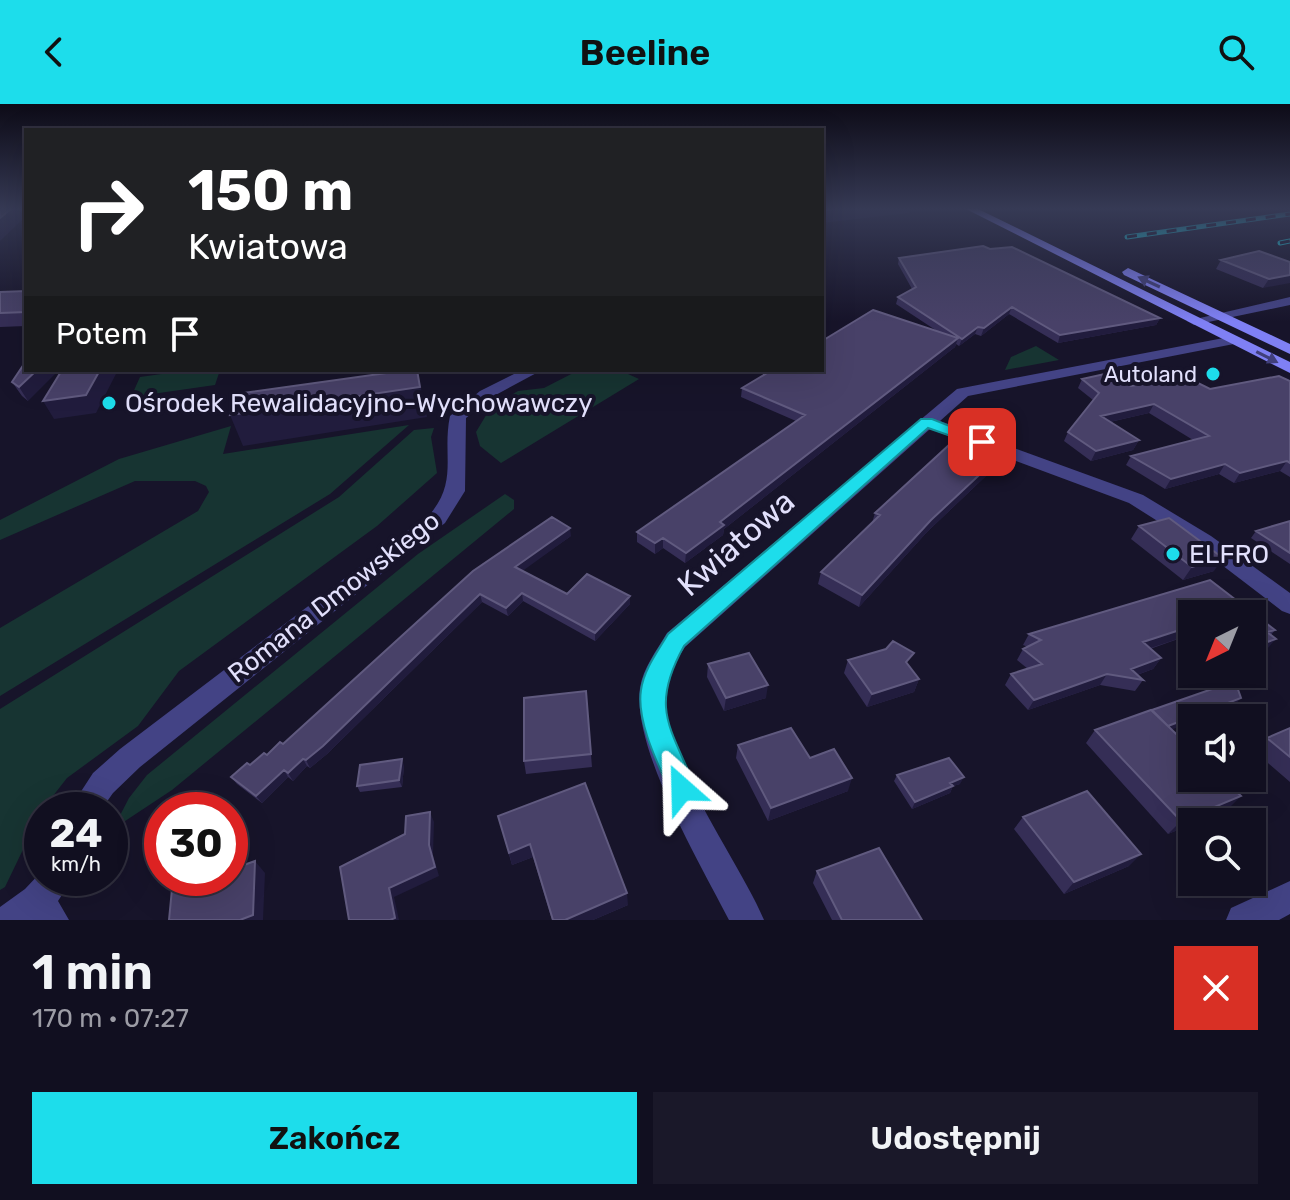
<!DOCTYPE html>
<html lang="pl">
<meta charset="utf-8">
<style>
body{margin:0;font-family:Rubik,sans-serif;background:#1a1829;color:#f1f3f6;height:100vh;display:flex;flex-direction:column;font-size:30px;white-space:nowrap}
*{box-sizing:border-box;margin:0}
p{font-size:26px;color:#9c9ca5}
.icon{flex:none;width:44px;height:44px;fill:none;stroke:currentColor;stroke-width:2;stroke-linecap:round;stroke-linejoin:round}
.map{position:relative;height:816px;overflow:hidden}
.details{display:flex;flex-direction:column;background:#110f20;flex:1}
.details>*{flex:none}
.top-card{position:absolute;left:24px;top:24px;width:800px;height:244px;border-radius:0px;box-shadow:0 8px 32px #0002,0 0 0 2px #302f3e;background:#202124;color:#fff;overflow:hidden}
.needle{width:52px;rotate:223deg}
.fabs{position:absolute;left:1178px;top:496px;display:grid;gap:16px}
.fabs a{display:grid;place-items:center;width:88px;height:88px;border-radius:0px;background:#110f20;box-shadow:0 8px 32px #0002,0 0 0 2px #302f3e;font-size:40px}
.speed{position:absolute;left:24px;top:688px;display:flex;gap:16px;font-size:40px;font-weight:700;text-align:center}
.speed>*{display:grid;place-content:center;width:104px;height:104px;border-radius:50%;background:#110f20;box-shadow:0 8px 32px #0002,0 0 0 2px #302f3e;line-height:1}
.speed small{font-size:20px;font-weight:400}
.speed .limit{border:12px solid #d22;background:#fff;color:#111}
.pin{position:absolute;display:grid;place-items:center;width:68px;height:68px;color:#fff;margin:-34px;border-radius:16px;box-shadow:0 4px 12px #0006}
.me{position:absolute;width:88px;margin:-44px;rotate:335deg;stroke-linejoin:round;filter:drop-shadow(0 0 6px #0008)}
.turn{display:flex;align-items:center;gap:28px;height:168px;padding:0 32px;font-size:36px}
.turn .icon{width:104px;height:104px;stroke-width:2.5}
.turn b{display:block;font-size:56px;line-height:68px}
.then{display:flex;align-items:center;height:76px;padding:0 32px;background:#0003;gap:16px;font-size:30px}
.round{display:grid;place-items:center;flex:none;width:84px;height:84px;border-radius:0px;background:#1a1829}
.head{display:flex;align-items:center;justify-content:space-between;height:136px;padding:0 32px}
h1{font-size:48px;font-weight:600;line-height:60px}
.button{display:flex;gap:16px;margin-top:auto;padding:16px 32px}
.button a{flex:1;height:92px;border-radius:0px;background:#1dddeb;color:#111;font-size:32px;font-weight:600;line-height:92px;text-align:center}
.button a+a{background:#1a1829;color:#f1f3f6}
header{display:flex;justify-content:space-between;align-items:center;height:104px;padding:0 32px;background:#1dddeb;color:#111;font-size:36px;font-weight:600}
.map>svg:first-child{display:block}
.green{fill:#173432}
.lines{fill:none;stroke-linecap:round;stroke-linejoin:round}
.street{fill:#434385;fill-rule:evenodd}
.secondary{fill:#7f80f4;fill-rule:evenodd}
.rail-casing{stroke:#1dddeb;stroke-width:5}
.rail{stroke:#17142a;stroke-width:3;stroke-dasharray:10;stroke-linecap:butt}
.wall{fill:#352e56}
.shaded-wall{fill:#211c3d}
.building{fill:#484168;stroke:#605a7f;stroke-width:2}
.oneway{fill:#413f7b}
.route{fill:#1dddeb;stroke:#139099;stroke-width:2}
.poi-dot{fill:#1dddeb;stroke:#17142a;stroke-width:3}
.labels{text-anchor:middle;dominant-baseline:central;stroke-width:8;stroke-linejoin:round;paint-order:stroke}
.far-poi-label{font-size:22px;fill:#e2e0fc;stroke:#17142a;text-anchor:end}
.poi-label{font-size:26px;fill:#e2e0fc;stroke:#17142a;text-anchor:start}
.street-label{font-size:26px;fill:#e2e0fc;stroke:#17142a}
.near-street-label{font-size:32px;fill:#e2e0fc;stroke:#17142a}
</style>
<header><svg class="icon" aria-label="back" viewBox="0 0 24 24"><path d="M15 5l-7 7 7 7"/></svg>Beeline<svg class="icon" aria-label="search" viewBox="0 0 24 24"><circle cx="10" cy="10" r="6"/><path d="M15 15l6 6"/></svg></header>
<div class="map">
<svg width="1290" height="816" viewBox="0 0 1290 816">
<rect width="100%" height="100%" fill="#17142a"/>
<path class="green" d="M1036,242L1059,256L1005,266L1011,253Z
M190,266H220L215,281L131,293L140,273Z
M579,266H633L628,270L639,275L501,359L480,342L476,328L491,303L518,287L544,284Z
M409,321L330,390L0,592V524L198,407L209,388L206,382L195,377H135L0,436V416L119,355L231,322L223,350Z
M434,324L431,333L437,369L377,422L179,567L138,622L67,674L42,706L5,783L0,786V605L339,393L414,326Z
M505,390L514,396V405L172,686L113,725L129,694L147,671L418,450Z"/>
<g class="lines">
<path class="street" d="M1290,193V201L1194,221L1187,217Z
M1234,232L1241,236L1239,239L968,292L940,317L1143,391L1211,432L1290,489V510L1282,507L1197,442L1129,399L930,325L685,543C677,555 669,568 667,582C656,648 738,754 764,816H729C701,761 632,645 640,584C643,564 657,546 667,529L957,285Z
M522,266H542L492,293L466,314L465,387L445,419L140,663L113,689L101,706H69L93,669L120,645L431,409C458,376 442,350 450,312L480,287Z
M42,767V774H73L58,797L69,816H0V803L25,785Z
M1290,777V810L1279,816H1226L1231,804Z"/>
<path class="secondary" d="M964,104H976L1290,258V269Z
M1128,164L1290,240V250L1124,171L1122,168Z"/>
<g class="rail-casing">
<path id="rail" d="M1127,133L1290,110
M1280,139L1290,137"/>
</g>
<use href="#rail" class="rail"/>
</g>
<path class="wall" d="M990,145L1160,214L1156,221L1058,239L1009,210L981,232L975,230L959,242L956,240L955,243L724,425L723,431L685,459L663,444L655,450L637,438V428L796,317L741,293L742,284L937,227L896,200L898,193L912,185L898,160L899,154Z
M1221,156L1290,158L1263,184L1216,165Z
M26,187V222L0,223V188Z
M26,257L28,297L22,292L12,278Z
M1082,275L1131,282L1210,285L1290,277V373L1280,367L1234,379L1219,370L1165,385L1126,361L1131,352L1193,336L1149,309L1110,318L1139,336L1133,346L1091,357L1064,337L1068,328L1093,296L1078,284Z
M988,370L927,428L859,503L818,480L821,468L872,419L875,409Z
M1290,417V460L1251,434L1256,427Z
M1139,422L1214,467L1183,476L1131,435Z
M571,432L522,466L567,490L630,492V500L595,537L523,497L508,512L482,498L327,650L310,664L307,662L293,677L288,673L262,699L237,680L231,673L283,640L473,467Z
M1210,476L1275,526L1271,531L1266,546L1252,510H1192V530L1150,545L1161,554L1153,565L1137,571L1143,576L1135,587L1100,581L1028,606L1005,581L1011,570L1028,565L1017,556L1023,545L1028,543L1023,541L1029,530Z
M848,556L919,575L914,588L867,603L844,569Z
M708,560L766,594L724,607L707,573Z
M586,587L592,663L526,670L524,657Z
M1235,601L1172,625L1228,705L1168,730L1086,639L1095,626L1152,606Z
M1290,624V678L1254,647L1267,634Z
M738,641L810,654L848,687L768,717L736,654Z
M404,662L402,683L360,688L357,682Z
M897,671L960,680L953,682L950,689L912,705L894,677Z
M498,712L628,801L593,816H552L533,753L512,761Z
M1023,713L1129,762L1064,790L1014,725Z
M817,767L922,816H832L813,779Z"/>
<path class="shaded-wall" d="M12,104H17L23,115L0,137V114Z
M848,104H910L909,109L822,119V106Z
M1290,171V179L1263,184L1269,175Z
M1012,203L1009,210L981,232L984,224Z
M1160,214L1156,221L1058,239L1060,231Z
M978,223L975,230L959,242L962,235Z
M958,234L955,243L724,425L723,431L685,459L686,449L720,418Z
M37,266H59L28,297L19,283Z
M100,266H118L96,309L54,315L43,297Z
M417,266L427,313L243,342L230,311Z
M1154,300L1149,309L1096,321L1101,312Z
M1139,336L1133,346L1091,357L1096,347Z
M1287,357L1280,367L1234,379L1240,369Z
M992,359L988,370L927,428L859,503L862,491L931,416Z
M1225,360L1219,370L1165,385L1171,375Z
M570,424L571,432L517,471L515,463Z
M663,434V444L655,450V439Z
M1223,454L1214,467L1183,476L1192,463Z
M522,489L523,497L508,512L506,504Z
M480,490L482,498L327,650L310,664L306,656Z
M630,492V500L595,537V529Z
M1192,522V530L1136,549L1143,538Z
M1276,535L1266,546L1252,551V544Z
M1161,554L1153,565L1128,574L1131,565Z
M1107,570L1100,581L1028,606L1034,596Z
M919,575L914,588L867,603L872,590Z
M768,581L766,594L724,607L726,594Z
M1241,594L1235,601L1201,614H1192V618L1162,629L1167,622Z
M303,655L307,662L293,677L288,669Z
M402,655L404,662L402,683L399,676Z
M284,666L288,673L262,699L256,692Z
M964,673L960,680L953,682L950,689L912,705L915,698L950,679Z
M852,674L848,687L768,717L771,704Z
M1241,692L1228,705L1196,718H1192V720L1168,730L1181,717Z
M430,708L434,718L433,751L439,772L394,793L399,816H390L389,784L429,741Z
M530,740L533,753L512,761L509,749Z
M1141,750L1129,762L1064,790L1074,778Z
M255,757L265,769L263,816H240Z
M627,789L628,801L593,816H565Z"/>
<path class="building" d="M0,104H12L0,114Z
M822,104H848L822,106Z
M983,142L990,145L1012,143L1160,214L1060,231L1012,203L984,224L978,223L962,235L898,193L916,183L899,154Z
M1259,147L1290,158V171L1269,175L1221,156Z
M26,187V208L0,209V188Z
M873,206L958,234L720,418L724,421L686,449L663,434L655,439L637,428L805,311L742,284L772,266H822V237Z
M26,257V266H37L19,283L12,278Z
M62,266H100L86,291L43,297Z
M408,266H417L420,283L230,311L236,290Z
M1109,269L1131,282L1186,273L1210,285L1279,272L1290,277V359L1287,357L1240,369L1225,360L1171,375L1131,352L1209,332L1154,300L1101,312L1139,336L1096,347L1068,328L1099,289L1082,275Z
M949,341L992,359L931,416L862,491L821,468L880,411L875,409Z
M552,413L570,424L515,463L567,490L587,470L630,492L595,529L522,489L506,504L480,490L323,642L306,656L303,655L288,669L284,666L256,692L231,673L247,659L250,661L264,649L267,651L280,638L283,640L473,467Z
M1169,414L1223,454L1192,463L1139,422Z
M1290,417V449L1256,427Z
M1210,476L1275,526L1267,528L1276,535L1252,543V510H1192V522L1143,538L1161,554L1131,565L1143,576L1107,570L1034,596L1011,570L1042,560L1023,545L1041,536L1029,530Z
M893,537L914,549L906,558L919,575L872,590L848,556L886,545Z
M749,549L768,581L726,594L708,560Z
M1235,577L1241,594L1168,622L1152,606Z
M586,587L591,650L524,657V594Z
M1151,606L1192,645V674H1222L1241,692L1181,717L1095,626Z
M791,624L810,654L834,645L852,674L771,704L738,641Z
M1290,624V653L1267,634Z
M949,654L964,673L950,679L953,682L915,698L897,671Z
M402,655L399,676L357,682L360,661Z
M585,679L627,789L565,816H553L530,740L509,749L498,712Z
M1087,687L1141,750L1074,778L1023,713Z
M430,708L429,741L435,763L389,784L395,814L390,816H349L340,763L405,730L406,712Z
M879,744L922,816H842L817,767Z
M255,757L253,811L240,816H169L172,785L206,774H230V766Z"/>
<defs><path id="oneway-solid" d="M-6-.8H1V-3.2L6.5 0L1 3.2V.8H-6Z" transform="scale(2)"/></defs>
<g class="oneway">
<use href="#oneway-solid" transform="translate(1149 178) rotate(-155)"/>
<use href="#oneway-solid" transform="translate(1267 253) rotate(27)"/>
</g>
<linearGradient id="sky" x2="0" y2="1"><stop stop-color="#0d0b17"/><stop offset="0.48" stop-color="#363a55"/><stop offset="1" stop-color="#363a55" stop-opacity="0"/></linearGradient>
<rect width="1290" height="218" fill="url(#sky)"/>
<path class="route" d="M921,315H932L990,338L982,343L928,324L684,542C649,605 671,623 696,685L692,694L682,698L673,694C660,664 636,619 641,586C644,565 658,547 668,530Z"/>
<g class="poi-dot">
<circle cx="1213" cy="270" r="8"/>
<circle cx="109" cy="299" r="8"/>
<circle cx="1173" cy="450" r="8"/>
</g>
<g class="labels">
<g class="far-poi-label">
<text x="1197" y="270">Autoland</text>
</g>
<g class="poi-label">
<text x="125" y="299">Ośrodek Rewalidacyjno-Wychowawczy</text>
<text x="1189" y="450">ELFRO</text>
</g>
<g class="street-label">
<text transform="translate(334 493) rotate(-38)">Romana Dmowskiego</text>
</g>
<g class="near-street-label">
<text transform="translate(736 439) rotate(-41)">Kwiatowa</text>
</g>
</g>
</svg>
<div class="fabs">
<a><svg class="needle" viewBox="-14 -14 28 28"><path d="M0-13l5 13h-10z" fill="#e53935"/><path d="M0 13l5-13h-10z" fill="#9c9ca5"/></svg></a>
<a><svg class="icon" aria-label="sound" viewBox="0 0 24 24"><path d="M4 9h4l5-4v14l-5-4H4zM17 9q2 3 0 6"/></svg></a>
<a><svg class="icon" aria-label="search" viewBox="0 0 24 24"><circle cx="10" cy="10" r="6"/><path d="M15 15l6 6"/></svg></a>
</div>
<div class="speed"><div>24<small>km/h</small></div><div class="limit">30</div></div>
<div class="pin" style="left:982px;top:338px;background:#d93025"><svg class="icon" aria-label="arrive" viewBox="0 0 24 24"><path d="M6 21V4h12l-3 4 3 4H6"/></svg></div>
<svg class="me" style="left:682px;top:685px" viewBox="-20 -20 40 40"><path d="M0-17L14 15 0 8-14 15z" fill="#1dddeb" stroke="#fff" stroke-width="4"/></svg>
<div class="top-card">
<div class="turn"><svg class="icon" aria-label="right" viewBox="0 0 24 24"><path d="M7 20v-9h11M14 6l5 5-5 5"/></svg><div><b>150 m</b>Kwiatowa</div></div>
<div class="then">Potem<svg class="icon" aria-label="arrive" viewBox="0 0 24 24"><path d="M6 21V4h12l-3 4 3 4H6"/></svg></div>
</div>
</div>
<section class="details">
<div class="head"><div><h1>1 min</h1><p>170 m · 07:27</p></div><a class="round" style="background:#d93025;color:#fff"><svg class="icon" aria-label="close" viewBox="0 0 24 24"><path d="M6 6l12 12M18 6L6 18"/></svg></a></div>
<div class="button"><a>Zakończ</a><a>Udostępnij</a></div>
</section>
